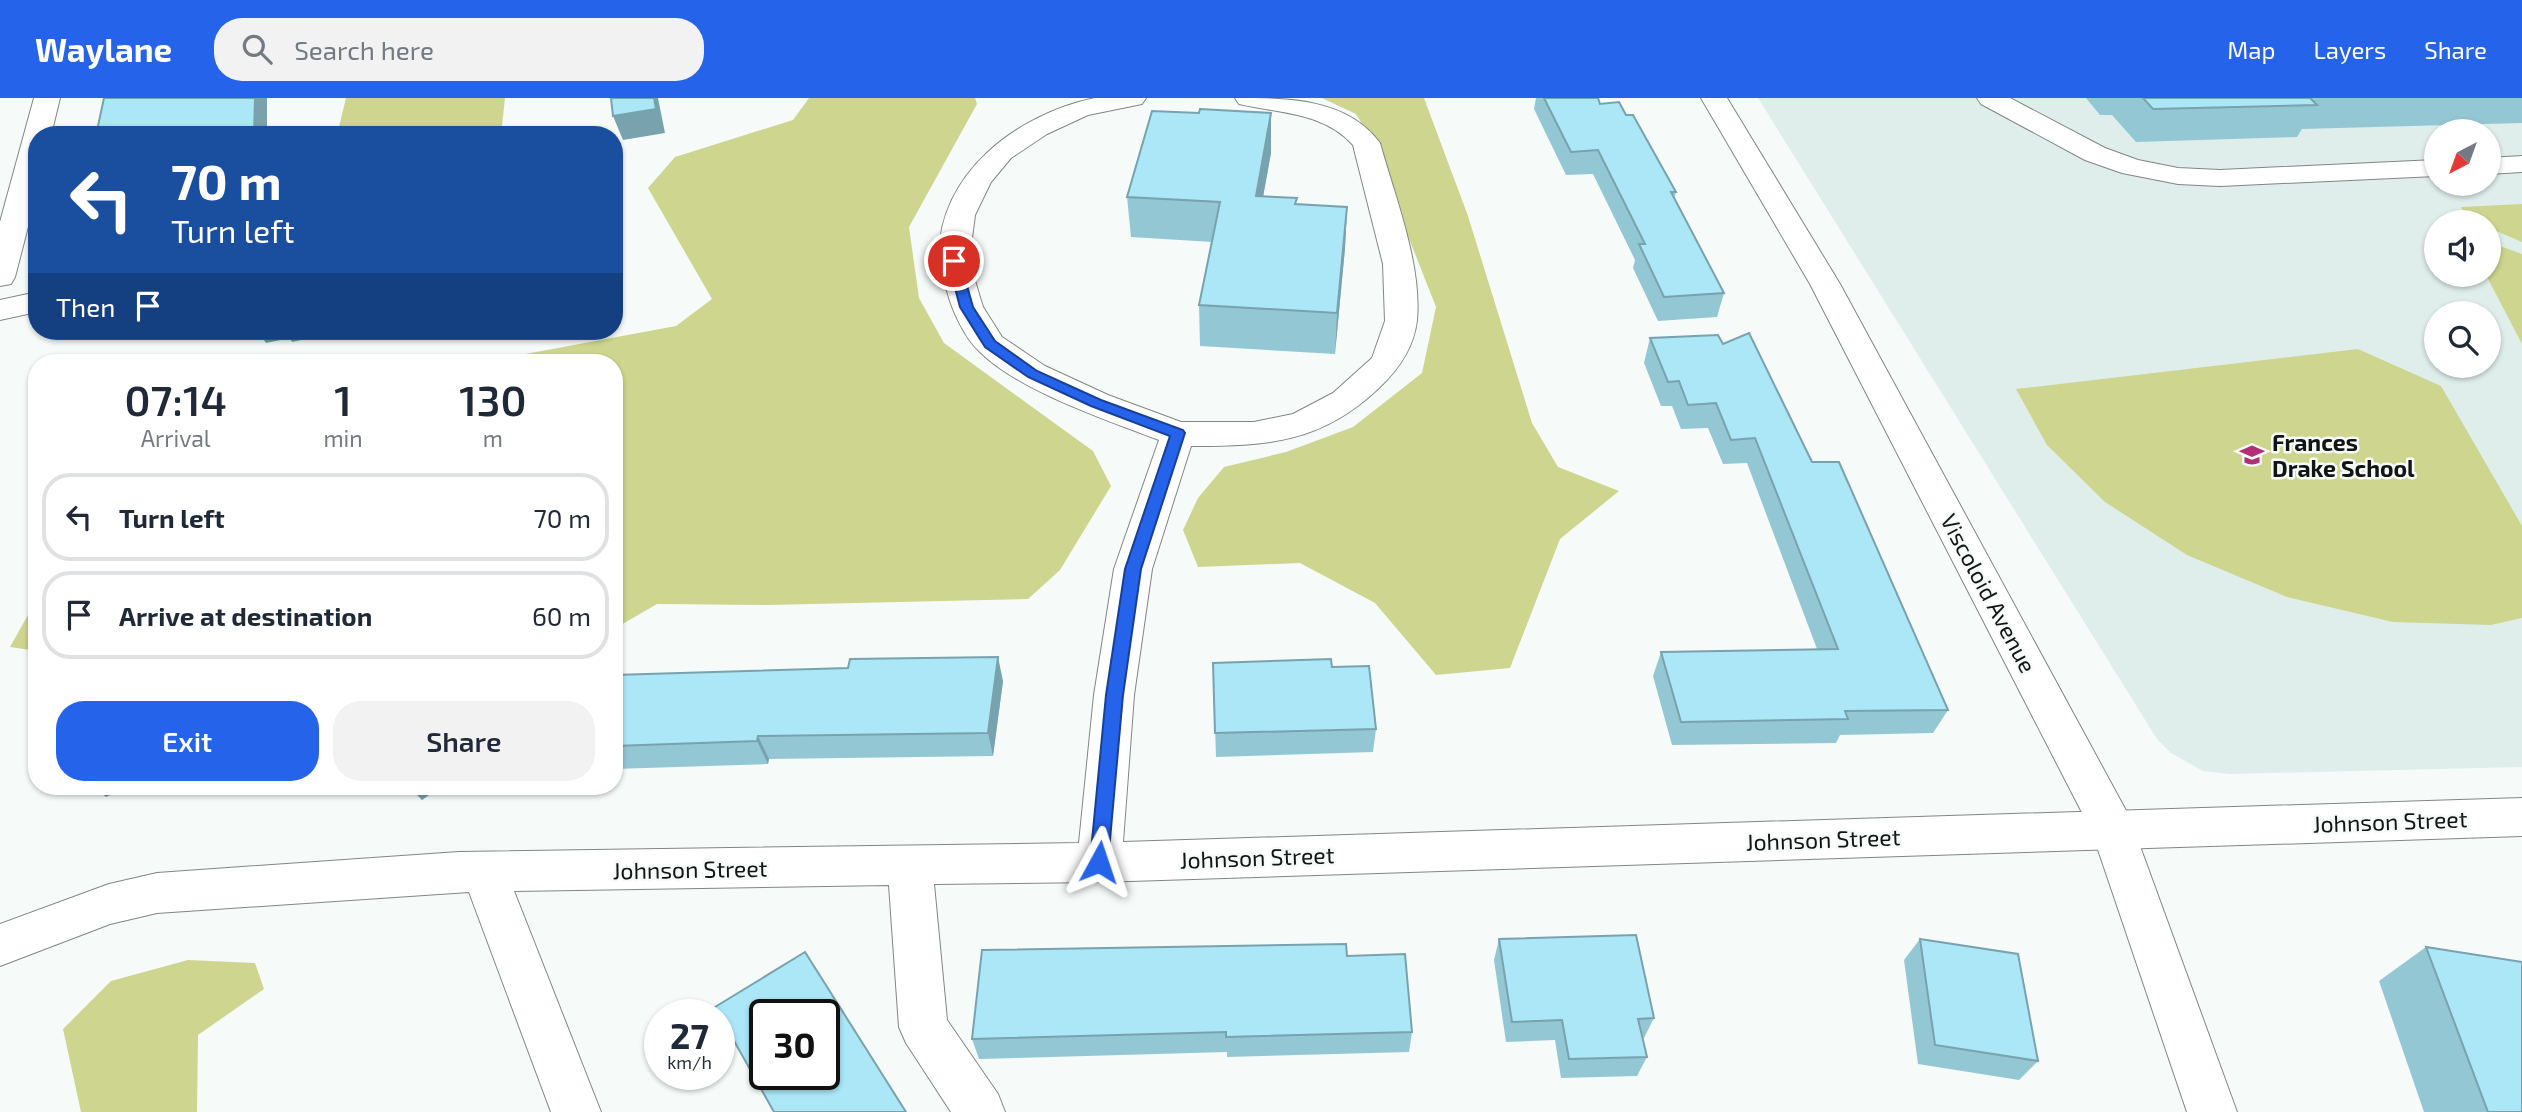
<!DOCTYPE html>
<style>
body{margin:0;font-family:"Exo 2",sans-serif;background:#f2f2f3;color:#1f2937;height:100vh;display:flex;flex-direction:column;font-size:26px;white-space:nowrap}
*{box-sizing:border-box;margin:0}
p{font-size:23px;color:#747a83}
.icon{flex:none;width:38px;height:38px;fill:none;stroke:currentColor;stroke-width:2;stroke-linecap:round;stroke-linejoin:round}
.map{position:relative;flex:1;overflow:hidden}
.panel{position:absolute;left:28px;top:256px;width:595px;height:441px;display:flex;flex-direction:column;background:#fff;border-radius:28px;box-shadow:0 2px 5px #0004}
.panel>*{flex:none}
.hud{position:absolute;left:28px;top:28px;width:595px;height:214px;border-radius:28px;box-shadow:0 2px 5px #0004;background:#1a4fa0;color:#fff;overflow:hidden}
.needle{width:46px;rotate:221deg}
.controls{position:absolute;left:2424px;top:21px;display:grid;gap:14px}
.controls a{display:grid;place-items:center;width:77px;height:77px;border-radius:50%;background:#fff;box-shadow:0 2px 5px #0004;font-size:35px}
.speed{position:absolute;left:644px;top:901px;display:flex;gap:14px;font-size:35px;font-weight:700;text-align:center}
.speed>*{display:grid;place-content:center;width:91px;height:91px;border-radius:50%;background:#fff;box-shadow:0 2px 5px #0004;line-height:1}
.speed small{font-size:18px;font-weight:400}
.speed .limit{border:4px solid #111;border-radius:10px;background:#fff;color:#111}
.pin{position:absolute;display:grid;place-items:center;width:60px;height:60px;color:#fff;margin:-30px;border:4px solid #fff;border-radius:50%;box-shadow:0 2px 7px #0007}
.me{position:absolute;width:77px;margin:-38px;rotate:5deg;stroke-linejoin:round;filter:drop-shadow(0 0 5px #0008)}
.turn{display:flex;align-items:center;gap:24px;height:147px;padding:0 28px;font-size:32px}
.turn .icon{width:91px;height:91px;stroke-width:2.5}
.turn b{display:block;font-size:49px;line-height:60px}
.then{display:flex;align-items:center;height:66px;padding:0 28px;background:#0003;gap:14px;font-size:26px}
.eta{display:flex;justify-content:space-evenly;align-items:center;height:119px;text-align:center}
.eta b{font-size:42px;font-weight:600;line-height:49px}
.button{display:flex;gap:14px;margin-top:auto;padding:14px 28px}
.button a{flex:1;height:80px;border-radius:28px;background:#2563eb;color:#fff;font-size:28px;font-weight:600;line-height:80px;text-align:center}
.button a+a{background:#f2f2f3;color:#1f2937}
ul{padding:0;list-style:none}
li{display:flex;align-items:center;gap:21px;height:88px;margin:0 14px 10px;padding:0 14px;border:4px solid #e0e1e3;border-radius:28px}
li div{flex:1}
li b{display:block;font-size:26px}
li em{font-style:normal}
header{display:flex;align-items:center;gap:42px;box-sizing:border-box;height:98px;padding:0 35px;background:#2563eb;color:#fff}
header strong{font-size:33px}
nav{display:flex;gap:38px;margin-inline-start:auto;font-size:24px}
.search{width:490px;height:63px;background:#f2f2f3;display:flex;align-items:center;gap:18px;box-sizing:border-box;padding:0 24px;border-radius:28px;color:#747a83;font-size:26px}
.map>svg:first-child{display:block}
.built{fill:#dfeeeb;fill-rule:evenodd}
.green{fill:#cdd58e}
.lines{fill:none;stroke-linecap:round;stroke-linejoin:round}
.minor-casing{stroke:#818685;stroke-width:2}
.major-casing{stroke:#818685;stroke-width:2}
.minor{fill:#fff;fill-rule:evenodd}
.major{fill:#fff;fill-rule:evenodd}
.wall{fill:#94c7d4}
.shaded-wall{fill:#78a2ad}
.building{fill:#ace7f7;stroke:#78a2ad;stroke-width:2;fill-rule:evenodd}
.route{fill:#2563eb;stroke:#184099;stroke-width:2}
.labels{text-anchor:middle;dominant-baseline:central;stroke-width:5;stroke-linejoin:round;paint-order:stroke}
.poi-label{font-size:23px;font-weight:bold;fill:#131414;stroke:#f6fbfa;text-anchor:start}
.street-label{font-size:23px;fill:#131414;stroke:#f6fbfa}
</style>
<header>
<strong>Waylane</strong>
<div class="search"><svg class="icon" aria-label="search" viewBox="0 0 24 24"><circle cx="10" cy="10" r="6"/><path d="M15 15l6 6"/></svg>Search here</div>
<nav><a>Map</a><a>Layers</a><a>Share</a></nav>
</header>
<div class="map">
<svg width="2522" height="1014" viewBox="0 0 2522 1014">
<rect width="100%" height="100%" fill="#f6fbfa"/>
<path class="built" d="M1758,0H2522V669L2229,676L2203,673L2171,655L2157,641ZM2436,33H2488V86H2436ZM2436,124H2488V177H2436ZM2436,215H2488V268H2436Z"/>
<path class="green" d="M346,0H505L501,37H337Z
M809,0H975L977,6L909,129L919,200L944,245L1093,353L1111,388L1060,472L1028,501L769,507L657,506L614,531V264H482L676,228L712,201L648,90L675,59L793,22Z
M1322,0H1424L1468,118L1532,325L1558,369L1619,393L1560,441L1510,570L1436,577L1375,505L1300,465L1198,469L1183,432L1198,400L1224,369L1286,354L1353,329L1422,275L1436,209L1367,34L1356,16Z
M2522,106V144L2489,130L2488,124C2473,124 2468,122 2461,109Z
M2489,144L2522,156V246L2486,177H2488Z
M2358,251L2441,288L2522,428V520L2491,527L2393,524L2287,499L2187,457L2105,404L2047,347L2016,291Z
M37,501V553L10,549Z
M188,862L255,865L264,891L198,937L197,1014H81L63,931L111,883Z"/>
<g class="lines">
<g class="minor-casing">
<path id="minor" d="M1095,0H1146L1142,6L1088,17L1047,36L1011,60L991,84L975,117L969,163L983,209L1002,239L1045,268L1108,297L1181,324H1254L1293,316L1333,295L1372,260L1385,223L1383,166L1353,47C1324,14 1278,15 1239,6L1235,0C1287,0 1347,0 1380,45C1395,99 1422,166 1417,222C1414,250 1398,272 1379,290C1321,345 1268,348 1191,348L1152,471L1134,597L1123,744L2522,700V738L1099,784L934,786L947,922L998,996L1005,1014H951L906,945L899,929L889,787L514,793L601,1014H551L469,794L157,815L110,826L0,868V826L109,786L157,775L459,754L1079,745L1094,597L1114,471L1159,342C1107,322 1017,292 979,253C964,239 952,212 947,193C944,183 939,172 939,162C937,75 1018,16 1095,0Z
M1977,0H2010L2105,50L2138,62L2178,70L2220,72L2436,62V78L2220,88L2178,86L2122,75L2085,62L1981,6Z
M2522,58V74L2488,76V60Z
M37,194V214L0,222V202Z"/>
</g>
<g class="major-casing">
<path id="major" d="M34,0H60L51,37H37V94L15,179L11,186L0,188V124Z
M1701,0H1727L1840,186L2129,718L2237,1014H2187L2092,734L1810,186Z"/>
</g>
<use href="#minor" class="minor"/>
<use href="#major" class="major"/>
</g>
<path class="wall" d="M1536,0H1598L1600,6L1626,17L1676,94L1674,100L1724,195L1717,219L1658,223L1633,170L1635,162L1593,76L1566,77L1534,11Z
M2086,0H2522V25L2302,31L2297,39L2136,44L2112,17H2100Z
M1199,15H1271V55L1263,98L1297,107L1347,109L1345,150L1335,256L1200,248L1199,207L1212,144L1131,139L1127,99Z
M1650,240L1723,246L1812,364L1948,612L1933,635L1840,637L1836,645L1672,647L1653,578L1661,554L1817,551L1747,365L1723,366L1708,330L1681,331L1672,308H1661L1644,265Z
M1213,565L1332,569L1376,631L1373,654L1216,659Z
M614,577L1003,583L993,658L769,661L768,666L614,671Z
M407,688H441L422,702Z
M1499,841L1654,920L1644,940H1642L1647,959L1637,978L1561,980L1555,942L1506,944L1494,862Z
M1920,841L2038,963L2019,982L1918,966L1904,862Z
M2426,849L2522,1014H2424L2379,883Z
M1347,858L1412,934L1409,954L1227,959V954L979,961L972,941Z"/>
<path class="shaded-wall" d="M255,0H267V37H254Z
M654,0H658L665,35L623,42L613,18Z
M1271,15V55L1256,138V98Z
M1347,109L1345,150L1335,256L1337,215Z
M258,233H330L329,236L292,244L290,240L266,245Z
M998,559L1003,583L993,658L988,635Z
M758,638L769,661L768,666L757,643Z
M93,688H130L106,699Z
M411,688H441L422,702Z"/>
<path class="building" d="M104,0H255L254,37H96Z
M611,0H654L656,11L613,18Z
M1544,0H1598L1600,6L1619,4L1626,17H1633L1676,94H1671L1724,195L1664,199L1639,146H1645L1598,52L1571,54Z
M2143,0H2310L2317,7L2153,11Z
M1200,11L1271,15L1256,98L1297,100L1295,106L1347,109L1337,215L1199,207L1220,104L1127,99L1152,13L1199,15Z
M1749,235L1812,364H1839L1948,612L1845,613L1848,621L1681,624L1661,554L1838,551L1755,340L1731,342L1716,305L1688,307L1679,283L1668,284L1650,240L1718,237L1723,246Z
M998,559L988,635L758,638L757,643L614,648V577L848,570L850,561Z
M1331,561L1332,569L1369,568L1376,631L1215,635L1213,565Z
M1636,837L1654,920L1638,921L1647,959L1569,961L1562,922L1512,924L1499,841Z
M1920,841L2018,856L2038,963L1935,947Z
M1346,846L1347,858L1405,856L1412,934L1226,939V934L972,941L982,852Z
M2426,849L2522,864V1014H2488Z
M805,854L906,1014H774L715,909ZM765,917H824V976H765Z"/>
<path class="route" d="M954,159L960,163L973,209L995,243L1037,273L1101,302L1183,332L1185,335L1141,471L1123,597L1108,764L1105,770L1099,772L1092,770L1090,764L1106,597L1125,471L1170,338L1091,308L1028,279L985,249L960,209L948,163Z"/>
<defs>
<g id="school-bare" transform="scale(1.89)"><path d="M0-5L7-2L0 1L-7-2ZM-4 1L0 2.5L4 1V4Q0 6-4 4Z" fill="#b32f75" stroke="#f6fbfa" stroke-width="2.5" paint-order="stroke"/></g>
</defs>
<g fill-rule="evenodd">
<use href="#school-bare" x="2252" y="357"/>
</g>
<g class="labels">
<g class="poi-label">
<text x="2272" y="344">Frances<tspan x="2272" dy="26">Drake School</tspan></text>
</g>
<g class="street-label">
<text transform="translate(1989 495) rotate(62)">Viscoloid Avenue</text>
<text transform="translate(2390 723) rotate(-2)">Johnson Street</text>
<text transform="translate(1823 741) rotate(-2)">Johnson Street</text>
<text transform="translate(1257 759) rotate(-2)">Johnson Street</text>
<text transform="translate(690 771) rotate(-1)">Johnson Street</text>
</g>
</g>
</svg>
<div class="controls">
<a><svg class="needle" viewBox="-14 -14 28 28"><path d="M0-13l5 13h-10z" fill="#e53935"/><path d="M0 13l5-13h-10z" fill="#747a83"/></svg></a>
<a><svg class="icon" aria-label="sound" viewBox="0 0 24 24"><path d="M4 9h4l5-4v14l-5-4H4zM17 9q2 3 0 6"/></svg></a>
<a><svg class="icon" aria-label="search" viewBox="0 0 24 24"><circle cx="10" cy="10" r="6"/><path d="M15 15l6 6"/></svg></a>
</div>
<div class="speed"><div>27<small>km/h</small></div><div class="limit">30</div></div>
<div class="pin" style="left:954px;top:163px;background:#d93025"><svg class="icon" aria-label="arrive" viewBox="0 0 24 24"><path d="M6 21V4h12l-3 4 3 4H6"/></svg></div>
<svg class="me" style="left:1099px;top:764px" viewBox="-20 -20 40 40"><path d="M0-17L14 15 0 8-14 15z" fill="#2563eb" stroke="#fff" stroke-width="4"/></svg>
<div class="hud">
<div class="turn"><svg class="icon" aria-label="left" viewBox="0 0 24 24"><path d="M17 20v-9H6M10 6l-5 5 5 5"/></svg><div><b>70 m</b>Turn left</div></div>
<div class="then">Then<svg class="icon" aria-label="arrive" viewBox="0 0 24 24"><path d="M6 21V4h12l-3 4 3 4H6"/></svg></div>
</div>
<section class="panel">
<div class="eta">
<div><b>07:14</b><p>Arrival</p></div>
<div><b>1</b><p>min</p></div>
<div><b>130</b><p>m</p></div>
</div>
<ul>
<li><svg class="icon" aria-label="left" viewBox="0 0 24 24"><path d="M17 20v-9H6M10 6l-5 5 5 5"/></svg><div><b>Turn left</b></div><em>70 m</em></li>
<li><svg class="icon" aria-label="arrive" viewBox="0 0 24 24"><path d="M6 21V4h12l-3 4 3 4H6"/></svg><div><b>Arrive at destination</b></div><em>60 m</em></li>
</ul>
<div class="button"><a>Exit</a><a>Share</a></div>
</section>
</div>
